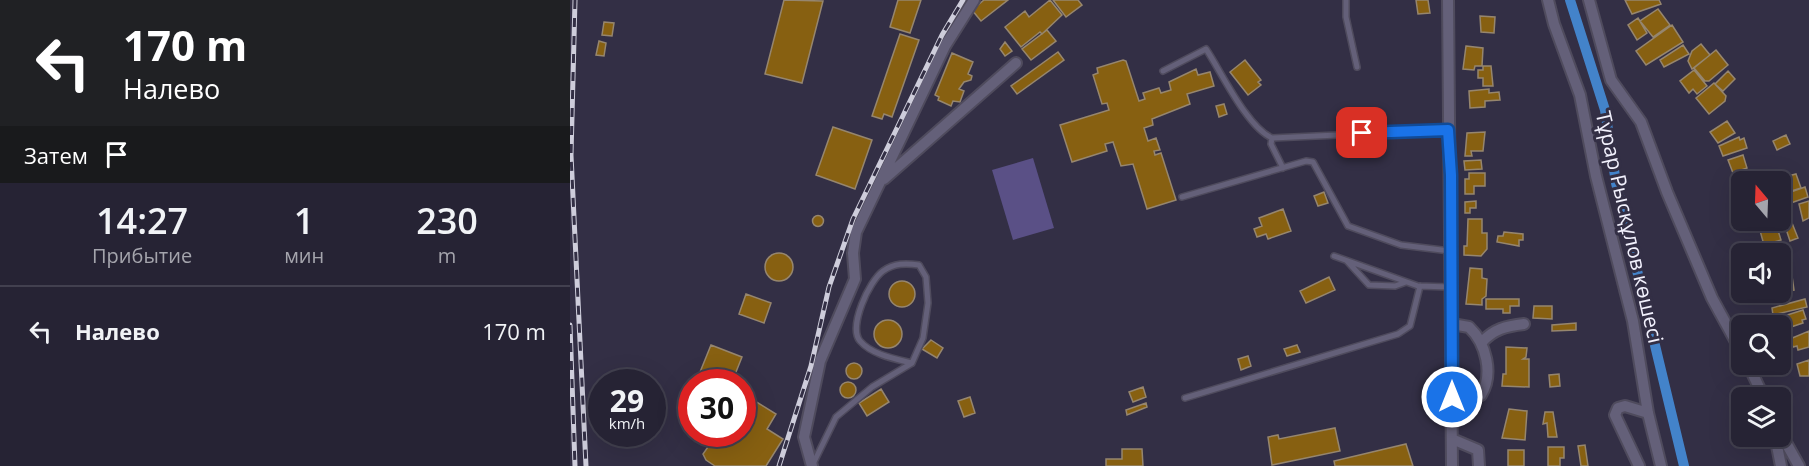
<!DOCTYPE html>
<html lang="ru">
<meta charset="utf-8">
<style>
body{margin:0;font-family:"Open Sans",sans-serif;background:#322f40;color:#f1f3f6;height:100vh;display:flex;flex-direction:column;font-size:22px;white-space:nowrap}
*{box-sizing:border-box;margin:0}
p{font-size:20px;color:#a4a4ac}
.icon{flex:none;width:33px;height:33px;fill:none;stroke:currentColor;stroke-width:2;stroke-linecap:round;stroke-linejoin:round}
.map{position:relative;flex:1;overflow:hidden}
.drawer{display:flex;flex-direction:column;background:#262334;width:570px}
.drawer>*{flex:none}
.hud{background:#202124;color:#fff;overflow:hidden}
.needle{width:39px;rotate:341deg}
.fabs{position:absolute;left:1161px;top:171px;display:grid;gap:12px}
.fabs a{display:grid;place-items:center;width:60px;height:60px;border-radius:9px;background:#262334;box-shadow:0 6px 24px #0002,0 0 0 2px #42404f;font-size:30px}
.speed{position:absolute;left:18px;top:369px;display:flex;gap:12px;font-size:30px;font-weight:700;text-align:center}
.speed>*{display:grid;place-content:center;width:78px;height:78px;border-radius:50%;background:#262334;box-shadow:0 6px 24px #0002,0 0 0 2px #42404f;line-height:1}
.speed small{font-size:15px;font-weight:400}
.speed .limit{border:9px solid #d22;background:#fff;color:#111}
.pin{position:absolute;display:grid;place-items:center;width:51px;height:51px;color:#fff;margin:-26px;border-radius:12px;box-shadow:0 3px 9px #0006}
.me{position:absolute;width:66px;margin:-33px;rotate:0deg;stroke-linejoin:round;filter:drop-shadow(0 0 4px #0008)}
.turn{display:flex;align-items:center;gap:21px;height:126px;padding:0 24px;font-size:27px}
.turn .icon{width:78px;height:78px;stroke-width:2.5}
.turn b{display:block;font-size:42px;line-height:51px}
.then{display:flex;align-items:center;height:57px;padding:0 24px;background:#0003;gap:12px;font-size:22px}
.eta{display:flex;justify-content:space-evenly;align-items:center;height:102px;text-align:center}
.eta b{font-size:36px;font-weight:600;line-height:42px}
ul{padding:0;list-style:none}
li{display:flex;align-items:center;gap:18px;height:90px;padding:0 24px;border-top:2px solid #42404f}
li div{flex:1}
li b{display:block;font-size:22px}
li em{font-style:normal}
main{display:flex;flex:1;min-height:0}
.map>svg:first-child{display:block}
.green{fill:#5a5086}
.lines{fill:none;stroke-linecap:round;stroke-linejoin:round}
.canal{stroke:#4383ca;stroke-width:10}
.building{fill:#876011;stroke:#96866e;stroke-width:1.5}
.service-casing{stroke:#4f4b5d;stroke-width:8}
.minor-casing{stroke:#4f4b5d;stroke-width:14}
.service{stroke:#646079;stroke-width:5}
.minor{stroke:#646079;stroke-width:10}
.rail-casing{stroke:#cecddb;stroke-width:5}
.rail{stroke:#332f45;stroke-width:3;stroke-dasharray:9;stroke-linecap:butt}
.route-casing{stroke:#114b97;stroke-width:15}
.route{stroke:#1a73e8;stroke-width:10}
.labels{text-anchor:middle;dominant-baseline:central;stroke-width:6;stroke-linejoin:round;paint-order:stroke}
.street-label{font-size:21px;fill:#f2f1fd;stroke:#332f45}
</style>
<main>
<section class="drawer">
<div class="hud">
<div class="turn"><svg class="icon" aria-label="left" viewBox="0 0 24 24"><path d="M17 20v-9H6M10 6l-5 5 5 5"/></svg><div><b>170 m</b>Налево</div></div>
<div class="then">Затем<svg class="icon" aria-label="arrive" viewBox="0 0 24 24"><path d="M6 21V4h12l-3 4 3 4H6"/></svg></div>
</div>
<div class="eta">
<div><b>14:27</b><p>Прибытие</p></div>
<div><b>1</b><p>мин</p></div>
<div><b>230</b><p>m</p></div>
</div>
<ul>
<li><svg class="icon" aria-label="left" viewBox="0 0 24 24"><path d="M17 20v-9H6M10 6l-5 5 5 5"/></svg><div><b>Налево</b></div><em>170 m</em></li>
</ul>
</section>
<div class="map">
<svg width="1239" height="466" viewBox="0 0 1239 466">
<rect width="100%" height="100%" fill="#332f45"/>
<path class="green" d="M463,158L484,228L443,240L422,170Z"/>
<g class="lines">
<path class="canal" d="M1000,0L1035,110L1046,183L1114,466"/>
</g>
<path class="building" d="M214,0L253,1L232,83L195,74Z
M328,0H351L340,33L320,27Z
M414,0H438L411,21L402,10Z
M480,0L492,15L472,34L470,32L451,47L435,27L455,11L459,17Z
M483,0H508L512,5L496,17Z
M846,0H858L860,13L848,14Z
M1055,0H1089L1091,4L1062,14Z
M1088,9L1100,25L1083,37L1070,21Z
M910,16L925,17L924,33L911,32Z
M1068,18L1077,33L1067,40L1058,25Z
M34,22L44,23L42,36L32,35Z
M1102,25L1113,42L1076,65L1066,51Z
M477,30L486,41L461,60L452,49Z
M330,34L349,40L322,117L314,114L312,119L302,116Z
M29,41L36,43L34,56L26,55Z
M435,42L442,51L435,56L430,49Z
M1131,44L1140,55L1122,69L1118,61L1122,51Z
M1113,45L1119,54L1094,67L1090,60Z
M896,46L913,48L912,66H905L904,70L893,69Z
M1146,50L1158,65L1139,81H1135L1124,68Z
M488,52L494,60L447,94L441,86Z
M382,53L403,62L398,74L402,76L401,80L394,82L389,89L394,91L390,102L383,101L381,106L368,100L369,97L365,95Z
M553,60L556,61L569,101L575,99L573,93L589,88L591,93L601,90L599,82L626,69L628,75L640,72L644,86L617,94L620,104L582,119L583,125L574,128L578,141L586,138L590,150L584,151L585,155L591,153L606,200L577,209L563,164L551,166L543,142L535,144L537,151L502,162L490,125L539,110L537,103L532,104L523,75L528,73L527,68Z
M675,60L691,80L688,82L691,85L678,95L660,72Z
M913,66H921L923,86H913V78H908V70H913Z
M1124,70L1137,86L1127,94L1123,89L1119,93L1110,81Z
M1158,71L1165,79L1153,91L1145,84Z
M1144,83L1156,96L1155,101L1139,114L1126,98Z
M919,89V93L929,92L930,100L915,101V107L900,108L899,91Z
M654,104L657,114L649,117L646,106Z
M1157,121L1165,133L1148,143L1140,132Z
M263,127L302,140L285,189L246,175Z
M915,132L913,151H901L902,156H895L897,133Z
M1216,135L1220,144L1207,150L1203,141Z
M1169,137L1170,140L1174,138L1177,148L1153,156L1149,146Z
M1173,155L1177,168L1163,173L1158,160Z
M911,160L912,169L895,170L894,161Z
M1187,171L1191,182H1172V196L1165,179Z
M899,173H915V186H904V194H895V179H899Z
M1226,174L1231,188L1215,193L1213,185L1220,183L1218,176Z
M1235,187L1238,197L1218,204L1215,194Z
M754,192L758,203L748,206L744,196Z
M906,201V208H900V213H895V202Z
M1239,201V218L1233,221L1229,204Z
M713,209L721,231L698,239L696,234L687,237L684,229L692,226L689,218Z
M242.5 221a5.5 5.5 0 1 1 11 0a5.5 5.5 0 1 1-11 0Z
M1220,218L1228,238L1220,241L1213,220Z
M898,219H912V233H917V249L911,256L894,255V246H897Z
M1205,221L1211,240L1194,245L1189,227Z
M934,232L953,234V240H949V246L927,242L928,236H933Z
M1210,247L1216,257V262L1210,266V254H1198L1197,251Z
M195 267a14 14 0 1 1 28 0a14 14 0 1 1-28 0Z
M900,268L912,269V278L917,279L916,296L912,299V305L896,304Z
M1222,276L1224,290L1210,292V277Z
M759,277L765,290L736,303L730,291Z
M319 294a13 13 0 1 1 26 0a13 13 0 1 1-26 0Z
M176,294L201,303L194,323L169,314Z
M916,299H949V306H940V313H933V309H916Z
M1235,299L1237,307L1203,315L1202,308Z
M964,306H982V319L963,318Z
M1233,310L1236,319L1232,320L1233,323L1218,328L1214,316Z
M1212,314L1217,327L1210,329V326H1205L1202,317Z
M304 334a14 14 0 1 1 28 0a14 14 0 1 1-28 0Z
M1006,323V330L982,331V325Z
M1239,331V347L1228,350L1227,346L1223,347L1220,339Z
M361,340L373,348L367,358L352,349Z
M141,345L172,357L162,382H126Z
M727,345L730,352L717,356L714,349Z
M936,347L957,348L956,357L953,359H959V387L932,386L933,374H936Z
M678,356L681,366L671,370L668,359Z
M1239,360V376H1230L1227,364Z
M276 371a8 8 0 1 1 16 0a8 8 0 1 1-16 0Z
M989,374L990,386L980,387L979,375Z
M270 390a8 8 0 1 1 16 0a8 8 0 1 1-16 0Z
M573,387L576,397L563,402L559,392Z
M311,389L319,402L297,416L289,403Z
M172,393L206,414L197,429L213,439L196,466H145L136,460L133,454L147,434H172Z
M400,397L405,413L394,417L388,401Z
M576,403L577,407L557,415L556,410Z
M939,409L957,411L955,440L932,438Z
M975,412H983L987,437H978L977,423L973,424Z
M765,428L770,451L702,465L698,437L708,435L709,439Z
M836,444L843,466H765L764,461Z
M1015,445L1018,466H1011L1008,446Z
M978,447H994V458H990V466H978Z
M552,449H572L573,466H536V459H552Z
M938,450H954V466H938Z"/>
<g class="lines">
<g class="service-casing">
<path id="service" d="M776,0V17L787,67
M593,71L636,49C652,73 677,127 702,138L878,130
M702,138L701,144L713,168
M612,197L736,161L743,162L778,226L831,245L880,251
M764,256L848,286L880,287
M777,261L799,285L825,286L836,282
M615,398L828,334L840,326L850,286
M243,464L266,417L302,387L342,363L353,338L358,303L356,277L349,265C336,263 324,263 313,271C299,281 278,327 290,341C302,355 326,359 342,363"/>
</g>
<g class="minor-casing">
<path id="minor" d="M878,0L882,466
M978,0L984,24L1010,95L1026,176L1063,321L1078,413L1091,466
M1019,0L1041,80L1071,122L1097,192L1142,298L1172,353
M314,179L446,63
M912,342C924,329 936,326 954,324
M1178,364L1194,398
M881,397L900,398L911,395C924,374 916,343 899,327L882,324
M1210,432L1229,466
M1205,436L1211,466
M882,439L908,450L909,466
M242,466L234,437L250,361L285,279L283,253L286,232L375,46L404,0
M1069,466L1045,415L1048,408L1055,406L1078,413"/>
</g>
<use href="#service" class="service"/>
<use href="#minor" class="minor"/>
<g class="rail-casing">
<path id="rail" d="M5,0L1,155L16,466
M0,325L5,466
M209,466L241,366L259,287L283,219L372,35L393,0"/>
</g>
<use href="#rail" class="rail"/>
</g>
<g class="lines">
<g class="route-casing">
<path id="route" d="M792,133L878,130L881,175L882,397"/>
</g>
<use href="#route" class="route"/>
</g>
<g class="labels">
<g class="street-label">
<text transform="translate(1060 227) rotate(77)">Тұрар Рысқұлов көшесі</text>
</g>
</g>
</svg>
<div class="fabs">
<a><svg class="needle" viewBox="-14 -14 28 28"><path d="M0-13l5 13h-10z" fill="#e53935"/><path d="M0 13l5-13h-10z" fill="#a4a4ac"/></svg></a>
<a><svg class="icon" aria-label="sound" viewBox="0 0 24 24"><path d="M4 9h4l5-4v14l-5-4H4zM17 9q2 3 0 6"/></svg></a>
<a><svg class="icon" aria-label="search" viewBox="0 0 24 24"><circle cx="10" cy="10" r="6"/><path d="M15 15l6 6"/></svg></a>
<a><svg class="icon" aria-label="layers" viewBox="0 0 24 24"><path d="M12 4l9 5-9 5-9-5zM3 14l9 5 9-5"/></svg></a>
</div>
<div class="speed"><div>29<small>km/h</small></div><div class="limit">30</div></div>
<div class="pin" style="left:792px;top:133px;background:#d93025"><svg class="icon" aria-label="arrive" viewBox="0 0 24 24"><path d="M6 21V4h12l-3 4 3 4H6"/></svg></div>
<svg class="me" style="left:882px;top:397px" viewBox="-20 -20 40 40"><circle r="17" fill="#1a73e8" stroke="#fff" stroke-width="3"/><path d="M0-11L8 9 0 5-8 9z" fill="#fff"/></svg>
</div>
</main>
